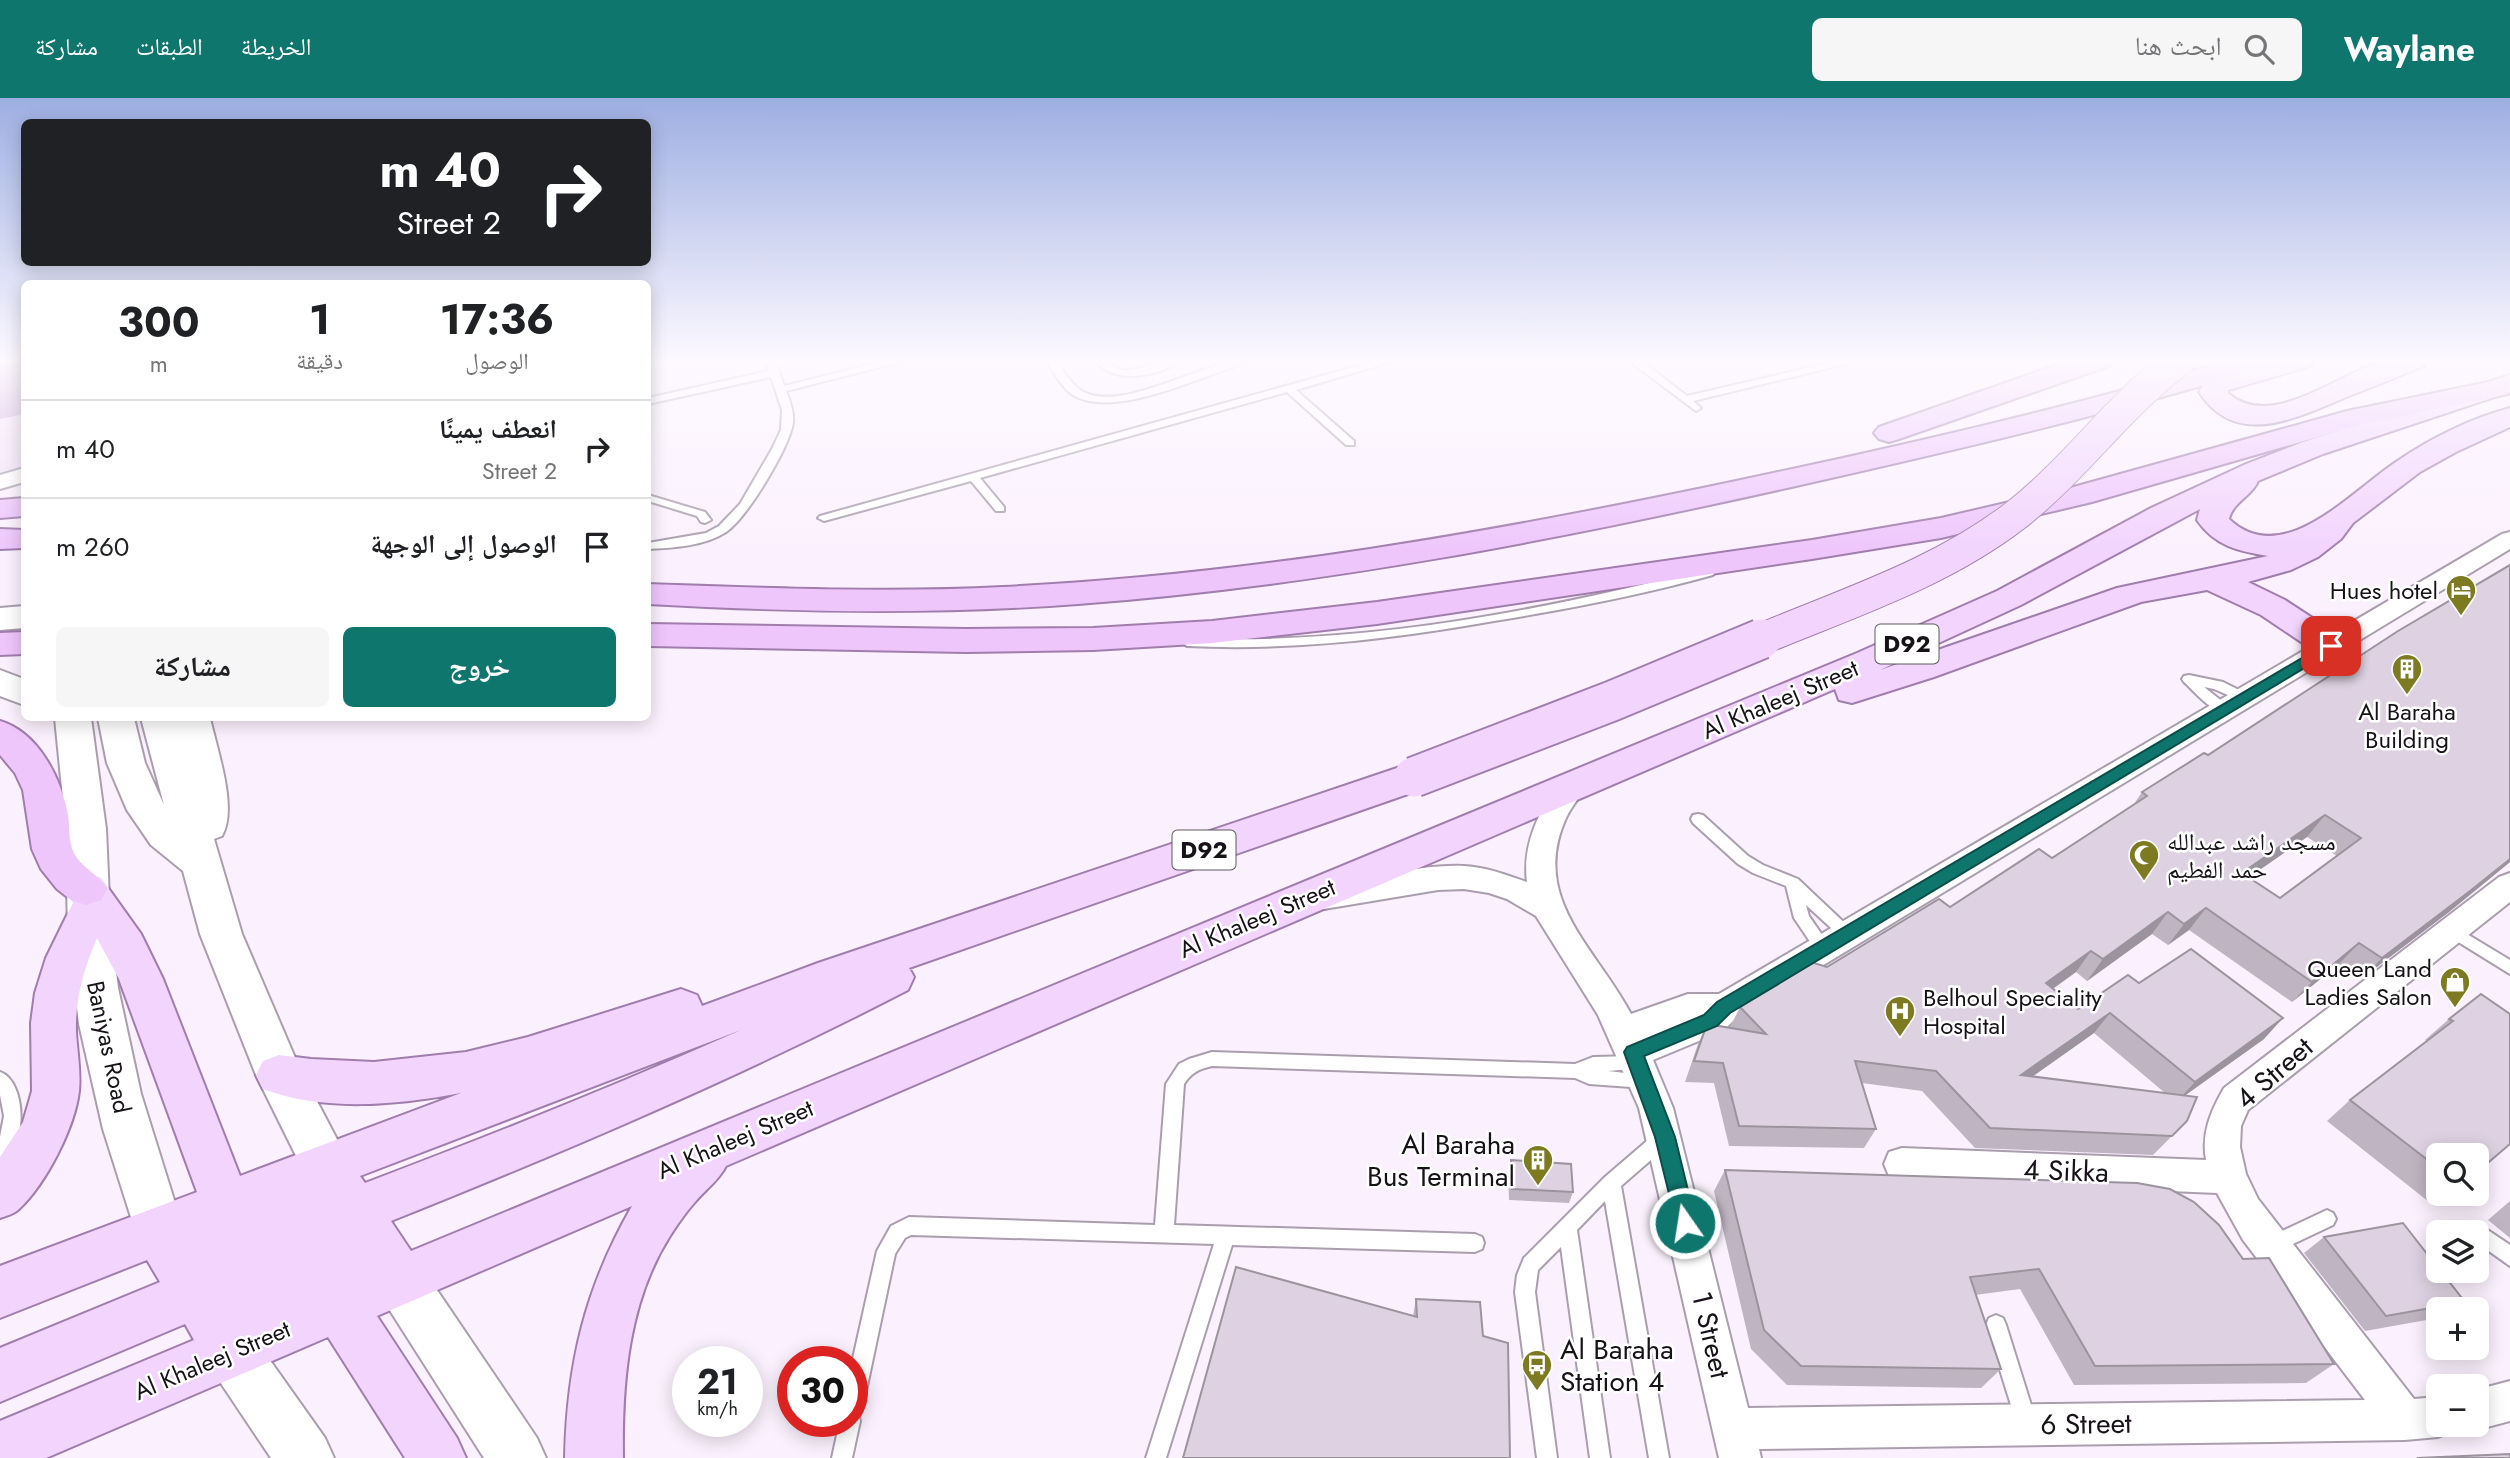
<!DOCTYPE html>
<html lang="ar">
<meta charset="utf-8">
<style>
body{margin:0;font-family:Jost,"Noto Naskh Arabic",sans-serif;background:#f6f6f6;color:#202124;direction:rtl;height:100vh;display:flex;flex-direction:column;font-size:26px;white-space:nowrap}
*{box-sizing:border-box;margin:0}
p{font-size:23px;color:#757577}
.icon{flex:none;width:38px;height:38px;fill:none;stroke:currentColor;stroke-width:2;stroke-linecap:round;stroke-linejoin:round}
.map{position:relative;flex:1;overflow:hidden;direction:ltr}
.details{position:absolute;left:21px;top:182px;width:630px;height:441px;display:flex;flex-direction:column;background:#fff;border-radius:10px;box-shadow:0 4px 18px #0003;direction:rtl}
.details>*{flex:none}
.hud{position:absolute;left:21px;top:21px;width:630px;height:147px;border-radius:10px;box-shadow:0 4px 18px #0003;direction:rtl;background:#202124;color:#fff;overflow:hidden}
.controls{position:absolute;left:2426px;top:1045px;display:grid;gap:14px}
.controls a{display:grid;place-items:center;width:63px;height:63px;border-radius:10px;background:#fff;box-shadow:0 4px 18px #0003;font-size:35px}
.speed{position:absolute;left:672px;top:1248px;display:flex;gap:14px;font-size:35px;font-weight:700;text-align:center}
.speed>*{display:grid;place-content:center;width:91px;height:91px;border-radius:50%;background:#fff;box-shadow:0 4px 18px #0003;line-height:1}
.speed small{font-size:18px;font-weight:400}
.speed .limit{border:10px solid #d22;background:#fff;color:#111}
.pin{position:absolute;display:grid;place-items:center;width:60px;height:60px;color:#fff;margin:-30px;border-radius:14px;box-shadow:0 4px 10px #0006}
.me{position:absolute;width:77px;margin:-38px;rotate:347deg;stroke-linejoin:round;filter:drop-shadow(0 0 5px #0008)}
.turn{display:flex;align-items:center;gap:24px;height:147px;padding:0 35px;font-size:32px}
.turn .icon{width:91px;height:91px;stroke-width:2.5}
.turn b{display:block;font-size:49px;line-height:60px}
.eta{display:flex;justify-content:space-evenly;align-items:center;height:119px;text-align:center}
.eta b{font-size:42px;font-weight:700;line-height:49px}
.button{display:flex;gap:14px;margin-top:auto;padding:14px 35px}
.button a{flex:1;height:80px;border-radius:10px;background:#0f766e;color:#fff;font-size:28px;font-weight:700;line-height:80px;text-align:center}
.button a+a{background:#f6f6f6;color:#202124}
ul{padding:0;list-style:none}
li{display:flex;align-items:center;gap:21px;height:98px;padding:0 35px;border-top:2px solid #e0e0e0}
li div{flex:1}
li b{display:block;font-size:26px}
li em{font-style:normal}
header{display:flex;align-items:center;gap:42px;box-sizing:border-box;height:98px;padding:0 35px;background:#0f766e;color:#fff}
header strong{font-size:33px}
nav{display:flex;gap:38px;margin-inline-start:auto;font-size:24px}
.search{width:490px;height:63px;background:#f6f6f6;display:flex;align-items:center;gap:18px;box-sizing:border-box;padding:0 24px;border-radius:10px;color:#757577;font-size:26px}
.map>svg:first-child{display:block}
.built{fill:#f2e1f8}
.water{fill:#cca5d9}
.lines{fill:none;stroke-linecap:round;stroke-linejoin:round}
.service-casing{stroke:#aa9eae;stroke-width:4}
.minor-casing{stroke:#aa9eae;stroke-width:4}
.secondary-casing{stroke:#aa9eae;stroke-width:4}
.primary-casing{stroke:#a07dac;stroke-width:4}
.trunk-casing{stroke:#a07dac;stroke-width:4}
.service{fill:#fff;fill-rule:evenodd}
.minor{fill:#fff;fill-rule:evenodd}
.secondary{fill:#fff;fill-rule:evenodd}
.primary{fill:#f2d4fd;fill-rule:evenodd}
.trunk{fill:#eec6fc;fill-rule:evenodd}
.primary-bridge-far1-casing{stroke:#a07dac;stroke-width:33;stroke-linecap:butt}
.primary-bridge-casing{stroke:#a07dac;stroke-width:43;stroke-linecap:butt}
.primary-bridge-far1{stroke:#f2d4fd;stroke-width:31}
.primary-bridge{stroke:#f2d4fd;stroke-width:39}
.wall{fill:#bfb5c2;fill-rule:evenodd}
.shaded-wall{fill:#9b939e}
.building{fill:#ded2e2;stroke:#9b939e;stroke-width:2;fill-rule:evenodd}
.route{fill:#0f766e;stroke:#0a4d48;stroke-width:2}
.labels{text-anchor:middle;dominant-baseline:central;stroke-width:5;stroke-linejoin:round;paint-order:stroke}
.shield{fill:#fff;stroke:#5c595d;stroke-width:2}
.shield-label{font-size:23px;font-weight:bold;fill:#161218}
.poi-label{font-size:24px;fill:#161218;stroke:#fff;text-anchor:end}
.street-label{font-size:24px;fill:#161218;stroke:#fff}
.near-street-label{font-size:28px;fill:#161218;stroke:#fff}
.near-poi-label{font-size:28px;fill:#161218;stroke:#fff;text-anchor:end}
</style>
<header>
<strong>Waylane</strong>
<div class="search"><svg class="icon" aria-label="search" viewBox="0 0 24 24"><circle cx="10" cy="10" r="6"/><path d="M15 15l6 6"/></svg>ابحث هنا</div>
<nav><a>الخريطة</a><a>الطبقات</a><a>مشاركة</a></nav>
</header>
<div class="map">
<svg width="2510" height="1360" viewBox="0 0 2510 1360">
<rect width="100%" height="100%" fill="#fbf1fe"/>
<path class="built" d="M24,316V371L0,378V321Z"/>
<path class="water" d="M0,262H24V316L0,321Z"/>
<g class="lines">
<g class="service-casing">
<path id="service" d="M766,262H776L784,288L889,262H908L786,293C790,303 794,314 793,325C789,350 747,420 726,434C704,448 673,450 648,451V445L706,435L719,428L740,406L772,351L781,332L782,312L771,279L648,306V300L769,273Z
M1046,262H1056C1063,272 1070,285 1080,292C1119,318 1204,262 1247,262C1236,269 1223,272 1211,277C1177,289 1108,318 1073,297C1061,289 1054,274 1046,262Z
M1094,262H1105C1123,282 1144,267 1165,263C1171,262 1177,262 1183,262C1157,278 1116,288 1094,262Z
M1379,262H1397L1296,292L1354,343V347H1346L1287,294L980,380L1004,409V413H996L971,383L824,423L818,420L820,418Z
M1628,262H1640L1687,298L1842,262H1862L1693,303L1701,310L1696,313Z
M648,397L705,414L711,422L705,425L701,424L697,418L648,403Z
M1709,470L1715,474L1713,477C1641,497 1568,511 1494,523C1392,541 1291,553 1187,548L1181,544L1187,540C1360,548 1542,513 1709,470Z
M2189,577L2223,584L2249,597L2251,600L2244,604L2214,591L2204,589L2232,611L2230,614C2213,617 2196,595 2184,584L2182,581L2184,578Z
M1698,716L1703,717L1748,758L1763,767L1798,781L1852,832L1855,836L1852,840L1847,842L1842,840L1806,807L1809,818L1831,850L1829,854L1823,856L1817,854L1794,820L1786,788L1753,775L1738,766L1693,725L1691,721L1693,717Z
M2452,827L2510,862V876L2447,837L2444,833L2447,829Z
M1212,954L1575,966L1593,959L1636,958L1642,960L1644,965L1642,970L1608,973L1651,978L1654,983L1651,988L1645,990L1589,986L1575,980L1212,968C1199,971 1191,975 1184,986L1174,1127L1475,1136L1482,1139L1484,1145L1482,1151L1475,1154L1232,1147L1166,1360H1146L1214,1146L911,1137L905,1140L895,1156L862,1312L859,1319L860,1323L852,1360H832L840,1323H852V1265L877,1153L891,1128L909,1119L1155,1127L1166,986L1179,966L1189,961Z
M0,974C28,984 27,1054 0,1064V1039L4,1018L0,997Z
M1661,1034L1667,1036L1670,1042L1667,1048L1621,1088L1669,1360H1649L1605,1103L1577,1132L1610,1360H1590L1561,1149L1538,1172L1535,1194L1557,1360H1537L1515,1194L1517,1177L1524,1160L1605,1079L1655,1036Z
M2327,1112L2333,1115L2336,1121L2333,1127L2272,1156L2265,1153L2263,1147L2265,1141Z
M2486,1131L2510,1147V1168L2479,1146L2477,1140L2479,1134Z
M1996,1217L2003,1220L2006,1227L2036,1323L2033,1330L2026,1333L2019,1330L2016,1323L1986,1227L1989,1220Z"/>
</g>
<g class="minor-casing">
<path id="minor" d="M24,370V384L0,391V377Z
M2510,434V451L1736,920L1723,933L1653,962L1673,1010L1748,1310L2365,1302L2243,1142L2217,1095L1902,1082L1889,1078L1884,1066L1889,1054L1902,1050L2206,1062C2201,1035 2211,1013 2224,990L2499,779L2510,775V804L2248,1012L2241,1028L2240,1049L2246,1076L2258,1101L2414,1301L2438,1299V1326H2455L2452,1333L2438,1339L2405,1342L1759,1351L1761,1360H1719L1639,1010L1598,917L1536,818L1507,801L1489,795L1464,791L1438,792L1324,811L1313,807L1309,799L1313,791L1324,787C1370,782 1417,766 1464,768C1486,769 1506,777 1527,784C1522,745 1540,711 1562,681L1572,678L1582,681L1586,688C1580,699 1571,709 1566,720C1529,801 1597,851 1631,916L1688,896H1719L2502,436Z
M2510,1283V1323L2476,1332L2462,1326H2476V1292Z"/>
</g>
<g class="secondary-casing">
<path id="secondary" d="M24,508V530L0,532V510Z
M0,572L24,581V607L0,598Z
M55,620H91L106,731L110,823L118,890L141,996L184,1134L177,1151L159,1158L141,1151L103,1031L79,926L68,839L66,731Z
M98,620H134L145,665L164,707L141,620H210C217,652 238,710 222,738L214,741L242,836L299,969L351,1068L343,1084L326,1090L309,1084L256,977L200,836L183,773L151,747L127,712L107,665Z
M400,1157L418,1164L537,1340L546,1360H484L382,1200L374,1182L382,1164Z
M231,1226L250,1234L325,1340L334,1360H271L212,1272L204,1253L212,1234Z"/>
</g>
<g class="primary-casing">
<path id="primary" d="M2270,262H2314L2311,268L2232,291L2228,292V295C2273,335 2341,271 2389,262C2401,260 2415,262 2427,262L2424,268C2397,279 2370,290 2344,300C2296,320 2236,351 2199,294L2206,281Z
M2510,277V294L2323,356L2258,383C2253,397 2232,405 2229,421C2284,473 2353,391 2399,362C2431,340 2472,320 2510,310V329L2456,354L2420,374L2353,425L2341,441L2318,459L2291,472L2248,484L2285,502L2343,540L2348,548L2343,556L2331,559L2319,556L2261,517L2207,492L2141,504L1934,579L1852,605L1839,602L1835,591L726,1068C719,1082 705,1092 695,1104C686,1114 677,1127 670,1138C628,1204 622,1285 623,1360H565C567,1266 585,1190 632,1108L377,1218L457,1340L466,1360H405L328,1239L46,1360H0V1323L194,1242L185,1226L0,1304V1250L160,1184L147,1162L0,1220V1168L197,1094L119,881L97,840C84,870 75,901 76,934C77,953 81,973 79,993C75,1029 46,1086 19,1111C14,1116 6,1118 0,1120V1059L23,1024L32,993L31,925L35,895L46,860L73,805L65,791L71,780L86,775L101,780L141,836L163,881L240,1078L461,995C397,1007 324,1014 263,991L256,977L263,963L279,957L311,961L374,964L466,954L528,939L681,891L697,897L702,908L818,865L1400,669L1414,665L1428,669L1433,679L1428,689L909,870L914,879L908,892C740,979 566,1053 391,1123L411,1153L1857,555L1997,493L2151,410L2246,366L2303,344ZM2200,411L2197,422C2215,448 2238,453 2268,458L2117,490L1880,572L2021,507ZM741,932C617,987 492,1037 365,1085L360,1078Z"/>
</g>
<g class="trunk-casing">
<path id="trunk" d="M2071,262H2112L2109,268L1899,341L1889,344L1879,341L1874,335L1879,329Z
M2230,262H2273L2270,268C2114,315 1955,352 1796,388C1560,441 1319,488 1078,506C935,517 791,514 648,506V486C766,490 885,495 1003,489C1249,477 1495,434 1736,383C1901,348 2068,310 2230,262Z
M2498,282L2508,284L2510,287L2508,296L2363,326L2092,404L1941,440L1812,461L1377,526L1212,545L1093,552L966,554L648,548V526L966,531L1093,530L1212,523L1377,504L1812,442L1941,420L2070,390L2347,313Z
M24,400V418L0,420V402Z
M0,431L24,432V450L0,451Z
M24,534V556L0,557V535Z
M0,623C38,634 61,680 68,717C70,729 68,744 74,755C81,770 99,776 107,791L101,802L86,807L71,802L57,791L41,771L32,751L23,692L15,675L0,657Z"/>
</g>
<use href="#service" class="service"/>
<use href="#minor" class="minor"/>
<use href="#secondary" class="secondary"/>
<use href="#primary" class="primary"/>
<use href="#trunk" class="trunk"/>
<g class="primary-bridge-far1-casing">
<path id="primary-bridge-far1" d="M1757,543C1845,506 1940,476 2016,417C2076,370 2118,308 2179,262"/>
</g>
<g class="primary-bridge-casing">
<path id="primary-bridge" d="M1414,679L1612,603L1761,541"/>
</g>
<use href="#primary-bridge-far1" class="primary-bridge-far1"/>
<use href="#primary-bridge" class="primary-bridge"/>
</g>
<path class="wall" d="M2510,467V764L2449,814L2361,881L2339,866L2292,904L2189,832L2168,847L2152,836L2087,883L2076,874L2053,891L2078,911L2139,885L2264,941L2185,997L2187,1023L2153,1057L1975,1050L1922,993L1862,985L1876,1031L1864,1050L1729,1048L1714,985L1685,984L1698,946L1707,926L1730,929L1740,909L1827,869L2052,760L2134,706L2142,694L2208,657ZM2307,739L2337,758L2280,800L2249,779ZM2094,935L2165,995L2032,979Z
M2510,916L2438,1057V1096H2451L2434,1108L2327,1023L2350,1002L2427,943L2425,942L2449,921Z
M1511,1062L1573,1094L1569,1105L1509,1102L1508,1073Z
M1725,1072L2243,1161L2334,1266L2306,1285L2074,1287L2020,1191L1975,1197L2001,1271L1981,1290L1787,1287L1751,1251L1714,1093Z
M2510,1103V1140L2488,1122Z
M2324,1139L2465,1204L2454,1211H2438V1220L2365,1233L2304,1155Z
M1416,1201L1483,1238L1413,1218Z"/>
<path class="shaded-wall" d="M2325,717L2307,739L2225,796L2242,775Z
M2510,761V764L2449,814L2361,881L2382,860Z
M2206,810L2189,832L2168,847L2184,826Z
M2168,814L2152,836L2087,883L2103,861Z
M2359,845L2339,866L2292,904L2312,884Z
M2091,853L2076,874L2031,906L2046,885Z
M2110,915L2094,935L2006,997L2021,977Z
M2283,920L2264,941L2176,1004L2195,984Z"/>
<path class="building" d="M2510,467V761L2470,793L2382,860L2359,845L2312,884L2206,810L2184,826L2168,814L2103,861L2091,853L2046,885L2078,911L2128,877L2139,885L2191,851L2283,920L2195,984L2110,915L2021,977L2197,999L2187,1023L2172,1038L1990,1030L1936,973L1855,963L1876,1031L1739,1028L1723,965L1694,963L1707,926L1766,936L1740,909L1811,864L1827,869L1939,801L1950,809L2039,751L2052,760L2147,698L2142,694L2204,655L2208,657L2398,533ZM2325,717L2361,740L2280,800L2242,775Z
M2481,896L2510,916V1046L2476,1075V1057H2438V1070L2350,1002L2453,923L2449,921Z
M1511,1062L1571,1066L1573,1094L1512,1091Z
M1725,1072L2137,1085L2170,1091L2194,1104L2219,1127L2243,1161L2269,1160L2334,1266L2095,1268L2039,1171L1970,1179L2001,1271L1801,1268L1764,1232Z
M2403,1125L2438,1170V1172H2440L2465,1204L2386,1218L2324,1139Z
M1236,1169L1417,1219L1416,1201L1480,1204L1483,1238L1508,1245L1510,1360H1183Z
M2510,1356V1360H2417Z"/>
<linearGradient id="sky" x2="0" y2="1"><stop stop-color="#9daee2"/><stop offset="0.58" stop-color="#fdf9ff"/><stop offset="1" stop-color="#fdf9ff" stop-opacity="0"/></linearGradient>
<rect width="2510" height="453" fill="url(#sky)"/>
<path class="route" d="M2331,543L2338,548L2336,551L1730,915L1717,928L1644,958L1675,1039L1696,1125L1692,1132L1685,1135L1678,1132L1655,1039L1624,954L1627,949L1704,917L1717,904Z"/>
<defs>
<g id="hotel-pin" transform="scale(1.575)"><path d="M0 17L-7.5 6A9.5 9.5 0 1 1 7.5 6Z" fill="#7d7a21" stroke="#fff"/><path d="M-6-4.5h1.5V1H6V5H4.5V3h-9V5H-6ZM-4 0a1.8 1.8 0 1 1 3.6 0ZM.5 0V-2.5h3Q6-2.5 6 0Z" fill="#fff"/></g>
<g id="building-pin" transform="scale(1.575)"><path d="M0 17L-7.5 6A9.5 9.5 0 1 1 7.5 6Z" fill="#7d7a21" stroke="#fff"/><path d="M-4-6H4V6H1V3H-1V6H-4ZM-2.5-4.3h1.7v1.8h-1.7ZM.8-4.3h1.7v1.8H.8ZM-2.5-1h1.7V.8h-1.7ZM.8-1h1.7V.8H.8Z" fill="#fff"/></g>
<g id="mosque-pin" transform="scale(1.575)"><path d="M0 17L-7.5 6A9.5 9.5 0 1 1 7.5 6Z" fill="#7d7a21" stroke="#fff"/><path d="M3.5-4.9A6 6 0 1 0 3.5 4.9A5 5 0 1 1 3.5-4.9Z" fill="#fff"/></g>
<g id="shop-pin" transform="scale(1.575)"><path d="M0 17L-7.5 6A9.5 9.5 0 1 1 7.5 6Z" fill="#7d7a21" stroke="#fff"/><path d="M-5-2.5h2.3a2.7 3.5 0 0 1 5.4 0H5L5.5 6h-11ZM-1.5-2.5h3a1.5 2.3 0 0 0-3 0Z" fill="#fff"/></g>
<g id="hospital-pin" transform="scale(1.575)"><path d="M0 17L-7.5 6A9.5 9.5 0 1 1 7.5 6Z" fill="#7d7a21" stroke="#fff"/><path d="M-5-5h3v3.5h4V-5h3V5h-3V1.5h-4V5h-3Z" fill="#fff"/></g>
<g id="bus-pin" transform="scale(1.575)"><path d="M0 17L-7.5 6A9.5 9.5 0 1 1 7.5 6Z" fill="#7d7a21" stroke="#fff"/><path d="M-5-6H5V4H4V6H2V4H-2V6H-4V4H-5ZM-3.5-4V0h7V-4ZM-3.5 1.2v1.5H-2V1.2ZM2 1.2v1.5H3.5V1.2Z" fill="#fff"/></g>
</defs>
<g fill-rule="evenodd">
<use href="#hotel-pin" x="2461" y="492"/>
<use href="#building-pin" x="2407" y="571"/>
<use href="#mosque-pin" x="2144" y="757"/>
<use href="#shop-pin" x="2455" y="884"/>
<use href="#hospital-pin" x="1900" y="913"/>
<use href="#building-pin" x="1538" y="1062"/>
<use href="#bus-pin" x="1537" y="1267"/>
</g>
<g class="labels">
<g class="shield">
<rect x="1875.5" y="526.5" width="63" height="39" rx="5"/>
<rect x="1172.5" y="732.5" width="63" height="39" rx="5"/>
</g>
<g class="shield-label">
<text x="1907" y="546">D92</text>
<text x="1204" y="752">D92</text>
</g>
<g class="poi-label">
<text x="2438" y="492">Hues hotel</text>
<text x="2407" y="613" text-anchor="middle">Al Baraha<tspan x="2407" dy="28">Building</tspan></text>
<text x="2167" y="743" text-anchor="start">مسجد راشد عبدالله<tspan x="2167" dy="28">حمد الفطيم</tspan></text>
<text x="2432" y="870">Queen Land<tspan x="2432" dy="28">Ladies Salon</tspan></text>
<text x="1923" y="899" text-anchor="start">Belhoul Speciality<tspan x="1923" dy="28">Hospital</tspan></text>
</g>
<g class="street-label">
<text transform="translate(1780 601) rotate(-23)">Al Khaleej Street</text>
<text transform="translate(1257 820) rotate(-23)">Al Khaleej Street</text>
<text transform="translate(109 949) rotate(78)">Baniyas Road</text>
<text transform="translate(735 1041) rotate(-23)">Al Khaleej Street</text>
<text transform="translate(212 1262) rotate(-23)">Al Khaleej Street</text>
</g>
<g class="near-street-label">
<text transform="translate(2274 975) rotate(-41)">4 Street</text>
<text transform="translate(2066 1073) rotate(2)">4 Sikka</text>
<text transform="translate(1711 1237) rotate(77)">1 Street</text>
<text transform="translate(2086 1326) rotate(-1)">6 Street</text>
</g>
<g class="near-poi-label">
<text x="1515" y="1046">Al Baraha<tspan x="1515" dy="32">Bus Terminal</tspan></text>
<text x="1560" y="1251" text-anchor="start">Al Baraha<tspan x="1560" dy="32">Station 4</tspan></text>
</g>
</g>
</svg>
<div class="controls">
<a><svg class="icon" aria-label="search" viewBox="0 0 24 24"><circle cx="10" cy="10" r="6"/><path d="M15 15l6 6"/></svg></a>
<a><svg class="icon" aria-label="layers" viewBox="0 0 24 24"><path d="M12 4l9 5-9 5-9-5zM3 14l9 5 9-5"/></svg></a>
<a>+</a>
<a>−</a>
</div>
<div class="speed"><div>21<small>km/h</small></div><div class="limit">30</div></div>
<div class="pin" style="left:2331px;top:548px;background:#d93025"><svg class="icon" aria-label="arrive" viewBox="0 0 24 24"><path d="M6 21V4h12l-3 4 3 4H6"/></svg></div>
<svg class="me" style="left:1685px;top:1125px" viewBox="-20 -20 40 40"><circle r="17" fill="#0f766e" stroke="#fff" stroke-width="3"/><path d="M0-11L8 9 0 5-8 9z" fill="#fff"/></svg>
<div class="hud">
<div class="turn"><svg class="icon" aria-label="right" viewBox="0 0 24 24"><path d="M7 20v-9h11M14 6l5 5-5 5"/></svg><div><b>40 m</b>2 Street</div></div>
</div>
<section class="details">
<div class="eta">
<div><b>17:36</b><p>الوصول</p></div>
<div><b>1</b><p>دقيقة</p></div>
<div><b>300</b><p>m</p></div>
</div>
<ul>
<li><svg class="icon" aria-label="right" viewBox="0 0 24 24"><path d="M7 20v-9h11M14 6l5 5-5 5"/></svg><div><b>انعطف يمينًا</b><p>2 Street</p></div><em>40 m</em></li>
<li><svg class="icon" aria-label="arrive" viewBox="0 0 24 24"><path d="M6 21V4h12l-3 4 3 4H6"/></svg><div><b>الوصول إلى الوجهة</b></div><em>260 m</em></li>
</ul>
<div class="button"><a>خروج</a><a>مشاركة</a></div>
</section>
</div>
